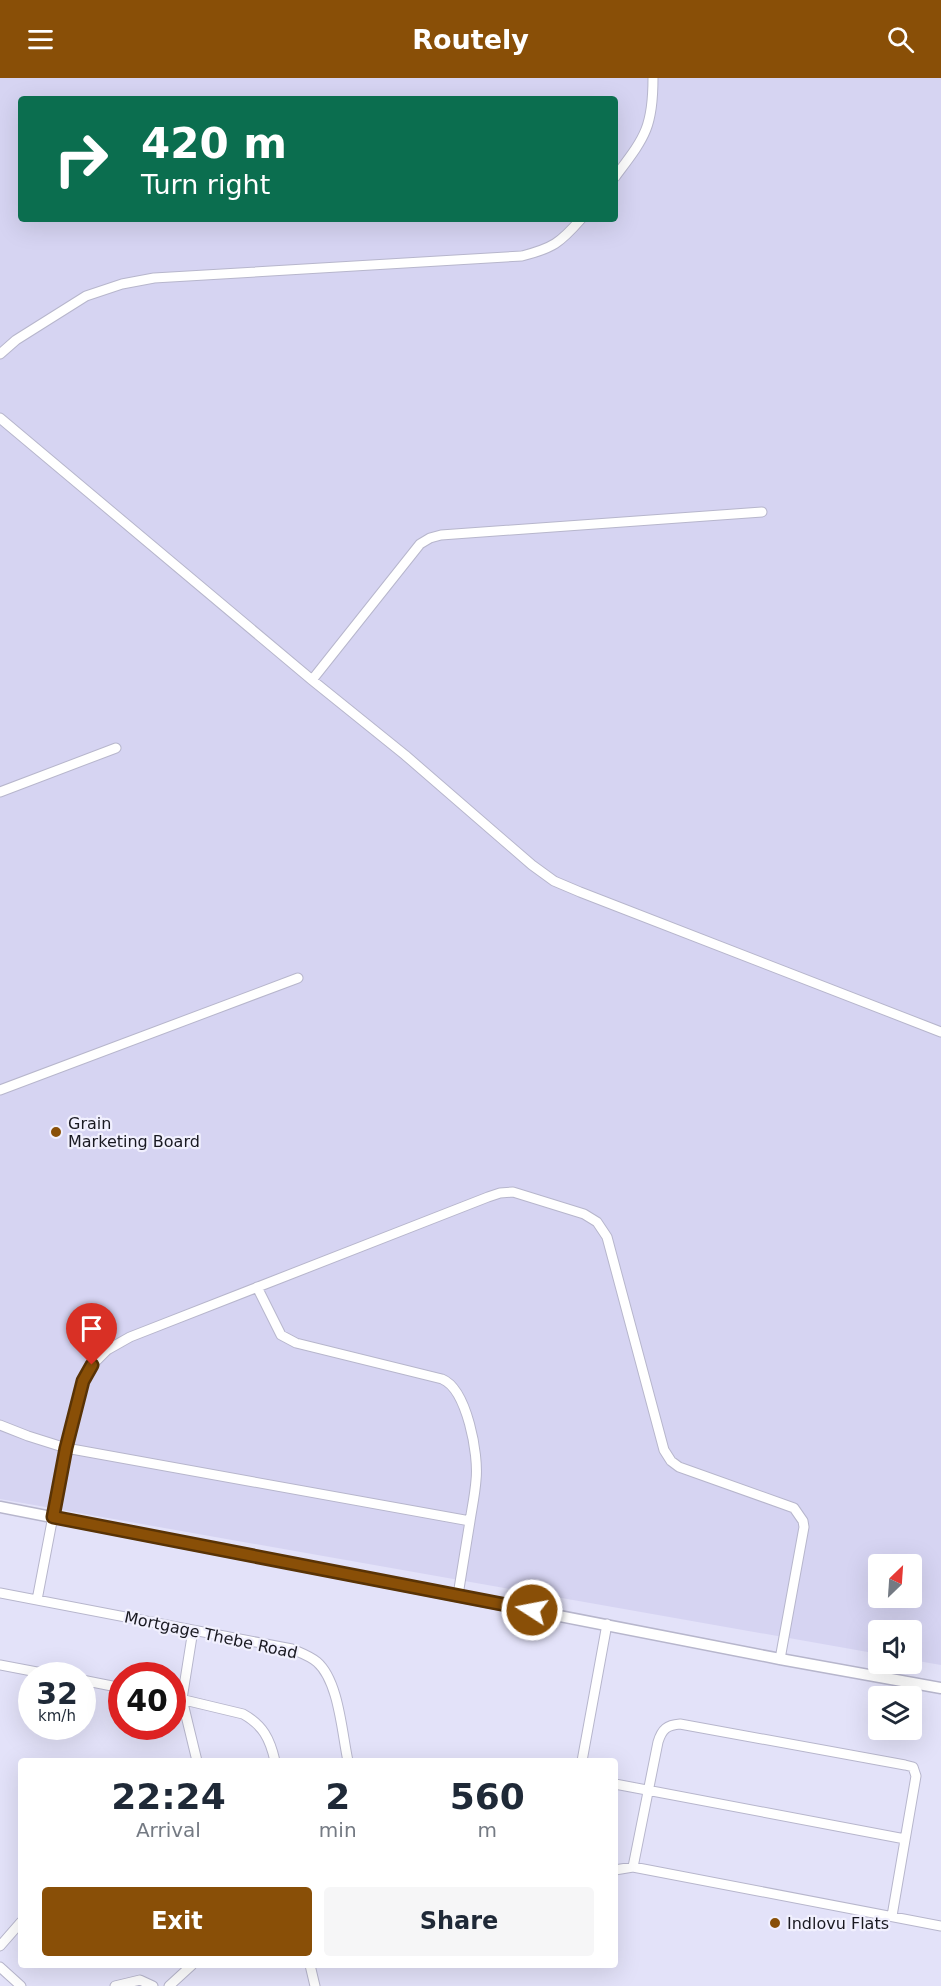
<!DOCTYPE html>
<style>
body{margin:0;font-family:"DejaVu Sans",sans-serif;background:#f6f6f7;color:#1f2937;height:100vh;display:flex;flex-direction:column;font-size:22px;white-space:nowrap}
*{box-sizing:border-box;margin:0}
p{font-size:20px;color:#747a83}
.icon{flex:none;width:33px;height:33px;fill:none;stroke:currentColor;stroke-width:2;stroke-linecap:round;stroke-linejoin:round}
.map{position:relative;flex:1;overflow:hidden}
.sheet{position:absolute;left:18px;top:1680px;width:600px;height:210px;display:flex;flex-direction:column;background:#fff;border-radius:6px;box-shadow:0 6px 24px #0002}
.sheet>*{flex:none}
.guide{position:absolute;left:18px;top:18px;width:600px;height:126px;border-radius:6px;box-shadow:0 6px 24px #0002;background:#0b6e4f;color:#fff;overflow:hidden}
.needle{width:39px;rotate:25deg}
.fabs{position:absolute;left:868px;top:1476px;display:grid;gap:12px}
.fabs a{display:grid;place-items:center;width:54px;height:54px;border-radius:6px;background:#fff;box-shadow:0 6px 24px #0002;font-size:30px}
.speed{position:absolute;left:18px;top:1584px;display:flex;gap:12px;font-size:30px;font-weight:700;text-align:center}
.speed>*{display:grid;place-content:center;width:78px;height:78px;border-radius:50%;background:#fff;box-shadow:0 6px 24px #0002;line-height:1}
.speed small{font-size:15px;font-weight:400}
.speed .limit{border:9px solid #d22;background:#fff;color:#111}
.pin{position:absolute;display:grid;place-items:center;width:51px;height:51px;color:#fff;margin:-62px -26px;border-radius:50% 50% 50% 0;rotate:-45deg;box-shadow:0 0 6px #0007}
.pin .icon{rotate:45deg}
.me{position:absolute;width:66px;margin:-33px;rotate:281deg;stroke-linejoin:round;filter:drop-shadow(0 0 4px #0008)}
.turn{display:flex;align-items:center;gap:21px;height:126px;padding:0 24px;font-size:27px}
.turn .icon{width:78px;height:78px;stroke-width:2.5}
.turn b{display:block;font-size:42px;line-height:51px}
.eta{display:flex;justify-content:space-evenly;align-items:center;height:102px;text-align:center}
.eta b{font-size:36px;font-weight:600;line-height:42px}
.action{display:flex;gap:12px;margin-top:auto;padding:12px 24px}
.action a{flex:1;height:69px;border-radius:6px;background:#894f07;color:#fff;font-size:24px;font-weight:600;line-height:69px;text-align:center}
.action a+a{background:#f6f6f7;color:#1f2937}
header{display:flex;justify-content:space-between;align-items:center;height:78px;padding:0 24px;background:#894f07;color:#fff;font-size:27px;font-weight:600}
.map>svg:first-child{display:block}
.built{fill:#d6d4f2;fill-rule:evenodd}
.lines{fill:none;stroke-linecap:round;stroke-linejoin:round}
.minor-casing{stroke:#b7b6cc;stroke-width:11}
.tertiary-casing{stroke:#b7b6cc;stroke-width:13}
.minor{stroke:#fff;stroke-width:9}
.tertiary{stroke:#fff;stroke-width:10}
.route-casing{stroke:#593305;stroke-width:15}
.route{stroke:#894f07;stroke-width:10}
.poi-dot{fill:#894f07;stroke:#f1f0fe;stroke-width:2}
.labels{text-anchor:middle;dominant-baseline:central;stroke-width:4.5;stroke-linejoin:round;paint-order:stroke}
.poi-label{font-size:16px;fill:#191921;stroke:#f1f0fe;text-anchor:start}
.street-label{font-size:16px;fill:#191921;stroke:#f1f0fe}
</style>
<header><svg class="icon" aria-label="menu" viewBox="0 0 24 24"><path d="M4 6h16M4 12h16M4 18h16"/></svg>Routely<svg class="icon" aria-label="search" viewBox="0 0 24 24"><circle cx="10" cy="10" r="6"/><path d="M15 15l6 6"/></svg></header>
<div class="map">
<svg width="941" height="1908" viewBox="0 0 941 1908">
<rect width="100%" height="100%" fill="#e3e2f9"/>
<path class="built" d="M0,0H941V1587L912,1582V1552H879V1576L0,1421ZM21,21H615V141H21ZM879,1486H912V1520H879Z"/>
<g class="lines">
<g class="minor-casing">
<path id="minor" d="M615,99C644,60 653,51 653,0
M0,276L16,262L86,218L122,206L154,200L522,178C553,170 560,165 581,141
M0,340L312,602L405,677L532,787L554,803L580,814L941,954
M312,602L420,466L430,460L441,457L762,434
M0,714L116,670
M0,1012L298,900
M257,1209L281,1257L296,1265L442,1301C467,1311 479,1377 476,1402C475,1416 472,1430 470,1443
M0,1347L28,1358L66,1370L470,1443L458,1517
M0,1515L292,1571C301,1575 310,1578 317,1584C339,1603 342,1656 348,1683
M37,1522L66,1370L83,1303L92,1287L107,1272L130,1259L488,1119L500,1115L513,1114L584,1136L597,1144L607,1159L664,1372L671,1383L679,1389L794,1430L803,1443L804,1449L780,1581
M193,1552L182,1621L197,1683
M0,1587L58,1598
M82,1602L122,1610
M172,1619L243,1636C263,1647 270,1661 275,1683
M582,1683L607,1546
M615,1706L905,1761
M633,1789L658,1664C662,1651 667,1647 680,1646L905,1687L913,1689L916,1698L892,1838
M615,1792L633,1789L941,1848
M0,1868L21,1844
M310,1887L315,1908
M0,1889L21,1908
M115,1908L140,1902L153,1908
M169,1908L192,1887"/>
</g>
<g class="tertiary-casing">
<path id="tertiary" d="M0,1429L780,1581L941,1610"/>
</g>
<use href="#minor" class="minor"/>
<use href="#tertiary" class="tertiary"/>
</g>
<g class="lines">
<g class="route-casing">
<path id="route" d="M92,1287L83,1303L66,1370L53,1439L532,1532"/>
</g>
<use href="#route" class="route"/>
</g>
<g class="poi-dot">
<circle cx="56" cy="1054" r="6"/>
<circle cx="775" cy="1845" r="6"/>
</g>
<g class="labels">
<g class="poi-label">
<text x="68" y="1045">Grain<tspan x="68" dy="18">Marketing Board</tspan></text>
<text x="787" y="1845">Indlovu Flats</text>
</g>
<g class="street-label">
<text transform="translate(211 1557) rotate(12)">Mortgage Thebe Road</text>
</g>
</g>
</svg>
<div class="fabs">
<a><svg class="needle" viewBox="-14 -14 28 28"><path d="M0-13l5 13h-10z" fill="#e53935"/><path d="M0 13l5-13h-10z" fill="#747a83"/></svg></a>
<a><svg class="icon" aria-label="sound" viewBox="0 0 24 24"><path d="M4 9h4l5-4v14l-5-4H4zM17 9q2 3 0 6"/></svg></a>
<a><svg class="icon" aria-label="layers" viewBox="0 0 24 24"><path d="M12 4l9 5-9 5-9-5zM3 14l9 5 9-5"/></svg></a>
</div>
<div class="speed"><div>32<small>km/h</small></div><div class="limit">40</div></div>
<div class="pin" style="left:92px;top:1287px;background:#d93025"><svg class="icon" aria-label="arrive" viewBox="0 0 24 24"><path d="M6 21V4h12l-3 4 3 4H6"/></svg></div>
<svg class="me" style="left:532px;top:1532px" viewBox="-20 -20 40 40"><circle r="17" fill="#894f07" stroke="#fff" stroke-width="3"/><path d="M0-11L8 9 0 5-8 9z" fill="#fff"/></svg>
<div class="guide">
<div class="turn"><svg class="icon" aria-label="right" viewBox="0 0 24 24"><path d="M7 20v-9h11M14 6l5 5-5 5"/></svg><div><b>420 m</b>Turn right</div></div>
</div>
<section class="sheet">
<div class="eta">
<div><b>22:24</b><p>Arrival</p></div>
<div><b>2</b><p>min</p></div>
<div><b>560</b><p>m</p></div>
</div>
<div class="action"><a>Exit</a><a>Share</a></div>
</section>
</div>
